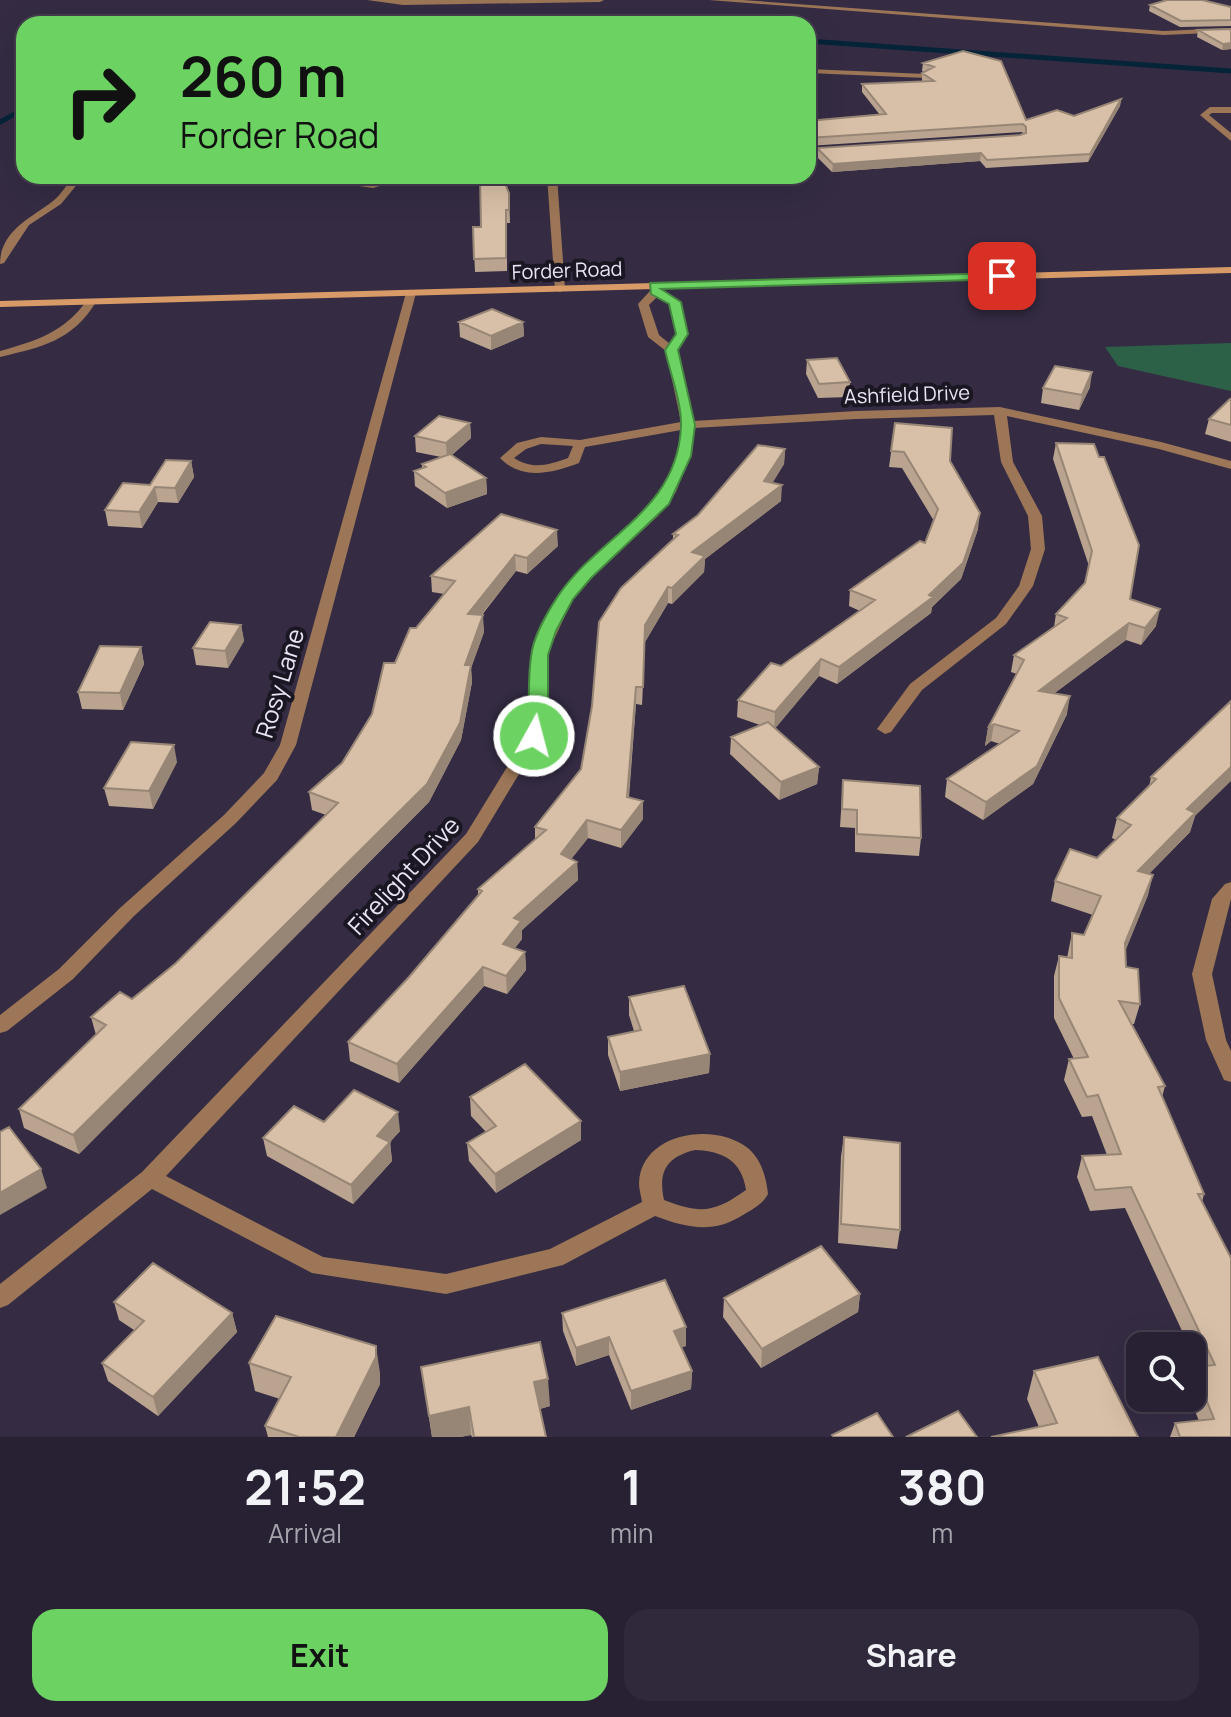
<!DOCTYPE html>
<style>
body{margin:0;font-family:Manrope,sans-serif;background:#30293b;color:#f1f3f6;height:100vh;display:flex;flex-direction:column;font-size:30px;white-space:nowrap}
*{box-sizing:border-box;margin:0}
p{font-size:26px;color:#a5a3ac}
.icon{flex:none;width:44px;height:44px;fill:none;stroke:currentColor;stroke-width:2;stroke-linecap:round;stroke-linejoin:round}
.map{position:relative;height:1437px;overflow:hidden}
.sheet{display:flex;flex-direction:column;background:#282133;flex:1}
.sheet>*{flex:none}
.hud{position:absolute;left:16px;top:16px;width:800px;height:168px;border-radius:24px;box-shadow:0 8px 32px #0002,0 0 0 2px #443e4e;background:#6cd362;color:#111;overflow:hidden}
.buttons{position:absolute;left:1126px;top:1332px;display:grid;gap:16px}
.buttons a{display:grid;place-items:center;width:80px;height:80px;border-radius:16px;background:#282133;box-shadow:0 8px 32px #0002,0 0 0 2px #443e4e;font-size:40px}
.pin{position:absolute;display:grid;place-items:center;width:68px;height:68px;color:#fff;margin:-34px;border-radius:16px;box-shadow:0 4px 12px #0006}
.me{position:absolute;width:88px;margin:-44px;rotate:7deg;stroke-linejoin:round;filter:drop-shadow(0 0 6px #0008)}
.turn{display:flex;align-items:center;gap:28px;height:168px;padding:0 32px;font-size:36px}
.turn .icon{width:104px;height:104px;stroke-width:2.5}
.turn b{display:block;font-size:56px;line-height:68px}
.eta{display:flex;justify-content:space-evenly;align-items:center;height:136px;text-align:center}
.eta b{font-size:48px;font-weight:700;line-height:56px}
.button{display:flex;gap:16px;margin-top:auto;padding:16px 32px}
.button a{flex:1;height:92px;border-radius:24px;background:#6cd362;color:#111;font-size:32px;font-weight:700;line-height:92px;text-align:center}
.button a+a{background:#30293b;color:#f1f3f6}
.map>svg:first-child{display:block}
.green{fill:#2c6148}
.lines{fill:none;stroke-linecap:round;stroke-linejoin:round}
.stream{stroke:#052438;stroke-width:5}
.lane{fill:#9c7656;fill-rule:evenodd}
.street{fill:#9c7656;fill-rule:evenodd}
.secondary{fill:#d89b67;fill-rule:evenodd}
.wall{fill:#baa490}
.shaded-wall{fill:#978675}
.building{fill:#d8bfa7;stroke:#978675;stroke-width:2}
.route{fill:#6cd362;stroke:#468940;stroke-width:2}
.labels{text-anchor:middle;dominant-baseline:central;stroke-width:8;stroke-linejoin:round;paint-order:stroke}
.far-street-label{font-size:20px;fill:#eae5f4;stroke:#1b1722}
.street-label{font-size:24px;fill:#eae5f4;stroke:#1b1722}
</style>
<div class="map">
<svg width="1231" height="1437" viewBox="0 0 1231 1437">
<rect width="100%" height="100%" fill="#352c44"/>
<path class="green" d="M1231,343V391L1118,366L1105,347Z"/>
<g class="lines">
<path class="stream" d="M808,41L1231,71
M0,122L24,109"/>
<path class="lane" d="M74,176H84L61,204L29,225L4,263L0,264C0,231 31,218 53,201C61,195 67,184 74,176Z"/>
<path class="street" d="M367,0H604L600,2L403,5Z
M709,0H742L1164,31L1231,28V32L1164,35Z
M808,69L926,74L930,76L926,78L808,73Z
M1210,107H1231V113H1212L1209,115L1231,133V141L1200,115Z
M841,147V151L838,152L808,154V148Z
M351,176H361L365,181C380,183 396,176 412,176L373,188L359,186Z
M547,176H557L565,289L560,292L555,289Z
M650,284H658L661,290L680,302L688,334L677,350L693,421L856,411L1000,407L1161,442L1231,461V469L1159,449L1007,416L1013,462L1042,516L1045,549L1033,586L1006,624L922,690L891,732L885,734L877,729L910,684L996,618L1019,586L1031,549L1028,516L1001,462L994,415L856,419L694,428L689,456L676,492L658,516L590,578L573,598L547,655V715L542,736L478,842L166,1176L323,1257L446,1274L550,1249L642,1202C641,1196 639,1189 639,1183C641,1132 716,1121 749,1149C762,1161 766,1177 768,1194C763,1204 753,1209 743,1215C713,1234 687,1228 655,1216L563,1265L446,1294L312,1273L152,1189L8,1305L0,1308V1284L142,1172L466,834L526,736L531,715V655L559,597L580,572L648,510L665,489L677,456L681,430L585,447L579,463C552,473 522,481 500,458L517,443L541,437L580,440L681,422L666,351L648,337L638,304L650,291ZM657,297L670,304L676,334L670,344L659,335L649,305ZM541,444L573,446L568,458C549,465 532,470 514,458L526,449ZM695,1150C723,1151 742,1161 746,1190C714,1213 700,1214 664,1200C658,1172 666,1157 695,1150Z
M411,290L416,293L296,745L277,780L236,823L134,916L73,979L7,1031L0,1033V1015L59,969L120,908L224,815L264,773L280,745L406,293Z
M91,299L96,302C72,341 42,347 0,357V351C36,341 65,332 87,300Z
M1231,882V899L1212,974L1226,1040L1231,1051V1082L1224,1080L1206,1040L1192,974L1212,899L1225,884Z"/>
<path class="secondary" d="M1231,267V273L0,307V301Z"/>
</g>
<path class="wall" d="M1150,5L1231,7V26L1180,27L1149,11Z
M1231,29V49L1222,50L1197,37L1198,30Z
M963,51L1026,120L1074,116L1121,99L1120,106L1088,162L986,168L980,161L832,172L816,156L817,148L1020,135L1023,133L1022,132L808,146V121L880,115L862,92V84L922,81V73L924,72L922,71L923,63Z
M509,193L510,223H507V271L475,272L473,227H481Z
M459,322H523L524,336L491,350L460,337Z
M807,360L850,382L849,397L818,398L806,374Z
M1090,387L1079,410L1041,403L1043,388Z
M1231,400V442L1205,434L1209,419Z
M470,423L471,438L452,455L486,478L487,494L447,508L415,486L414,471L422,468V464L441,457L416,452L415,436Z
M895,423L950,461L978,529L961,579L932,607L931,613L837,684L819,676L775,728L819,767L817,784L779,800L730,754L731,737L760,725L737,717L738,700L781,666L860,611L849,606L850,590L925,543L934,521L902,468L889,467Z
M1056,443L1130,599L1156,626L1141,645L1126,640L1054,693L1067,714L1033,784L983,820L945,797L947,779L1000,744L991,741L985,746L988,728L1017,674L1011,672L1014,655L1054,627L1056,614L1085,583L1089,566L1053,459Z
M785,449L784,464L772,483L781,501L705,559L704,572L672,604L668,603L645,642L642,705L636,704L629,797L643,819L621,848L588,838L571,859L577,862L578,880L522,930V939L515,948L525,952L526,970L507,994L484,986L399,1083L350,1061L348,1042L409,977L478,895V889L535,840V827L581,769L673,540V534Z
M191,461L194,477L178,503L158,502L142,528L108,526L105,510Z
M501,514L558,546L527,574L516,571L482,615L484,632L471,668L472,682L461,740L429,802L79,1154L24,1128L19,1109L96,1035L91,1017L132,999L176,963L326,815L312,810L309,792L342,763L372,714L395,663L416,628L444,594L432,592L431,576Z
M241,625L244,641L228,668L196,665L193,648Z
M141,647L144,664L123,710L82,709L78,692Z
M1231,701L1190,832L1149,874L1148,895L1125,951L1126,967L1140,1004L1134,1024H1132L1165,1086L1162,1097L1204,1194L1202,1202L1231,1437H1170L1175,1423L1199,1421L1190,1398H1192V1370L1193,1367L1198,1366L1192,1353V1346H1189L1125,1208L1090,1211L1077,1177L1082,1156L1107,1155L1092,1116L1082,1117L1064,1080L1069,1059H1074L1054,1018V976L1059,956L1067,958L1072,933L1084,935L1093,915L1051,901L1055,881L1097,858L1116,840L1112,838L1117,818L1149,787L1151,777Z
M177,762L153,809L109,806L104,788Z
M843,780L921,838L919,856L855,852V828L840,827Z
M629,997L710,1054L709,1073L620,1091L608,1055V1037L634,1031L629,1015Z
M470,1097L581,1140L496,1193L469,1161L467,1143L486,1132L471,1116Z
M324,1122L400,1131L390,1142L392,1161L353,1204L267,1156L263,1138Z
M844,1137L900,1230L897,1249L838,1243L841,1156Z
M860,1294L858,1312L761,1368L723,1317L724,1298Z
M114,1302L232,1313L237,1332L158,1416L108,1381L102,1363L134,1330L119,1320Z
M562,1313L686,1346L681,1347L692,1371L691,1389L631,1410L609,1355L576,1366L563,1331Z
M249,1363L380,1373V1384L354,1437H268L265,1426L280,1399L255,1391Z
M421,1367L550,1406L540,1409L546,1437H472L471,1435L460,1437H432Z
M1034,1371L1138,1437L1039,1427L1027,1399Z"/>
<path class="shaded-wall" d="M1231,43V49L1222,50L1223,44Z
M1121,99L1120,106L1088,162L1090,154Z
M981,153L980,161L832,172L833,164Z
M523,322L524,336L491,350V336Z
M1092,372L1090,387L1079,410L1082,395Z
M470,423L471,438L447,459L446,443Z
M785,449L784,464L764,497V481Z
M191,461L194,477L178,503L175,488Z
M486,478L487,494L447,508L445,493Z
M782,485L781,501L705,559L704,572L672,604V588L692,552Z
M155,487L158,502L142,528L139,512Z
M980,513L978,529L961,579L932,607L931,613L837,684L839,667L929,595Z
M557,530L558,546L527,574V558Z
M515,555L516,571L469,630L468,614Z
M668,587V603L645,642L642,705L645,625Z
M1160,609L1156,626L1141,645L1145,628Z
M483,615L484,632L471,668L472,682L461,740L429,802L79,1154L73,1135L465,665Z
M1129,623L1126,640L1035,708L1039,691Z
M241,625L244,641L228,668L225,651Z
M141,647L144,664L123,710L120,693Z
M821,659L819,676L774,730L775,712Z
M636,687V704L627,814V797Z
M1070,696L1067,714L1033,784L983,820L986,802Z
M994,724L991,741L985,746L988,728Z
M174,745L177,762L153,809L149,791Z
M819,767L817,784L779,800L781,782Z
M1231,767V781L1194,817L1190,832L1133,890L1138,871L1187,809Z
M643,801V819L621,848V830Z
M587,820L588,838L561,872V854Z
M577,862L578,880L522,930V939L504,962L503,944L514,918Z
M1153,875L1148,895L1120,964L1125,943Z
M525,952L526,970L507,994L506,976Z
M483,967L484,986L399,1083L397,1064Z
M710,1054L709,1073L620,1091V1072Z
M398,1112L400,1131L390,1142L392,1161L353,1204L351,1185L377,1136Z
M581,1121V1140L496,1193L495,1174Z
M41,1169L47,1188L0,1215V1193Z
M860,1294L858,1312L761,1368L762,1349Z
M232,1313L237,1332L158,1416L153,1397Z
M686,1327V1346L674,1350V1331Z
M609,1337V1355L576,1366V1348Z
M376,1346L380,1373V1384L354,1437H336Z
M692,1371L691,1389L631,1410V1391Z
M548,1379L550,1406L536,1410L534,1382Z
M469,1407L471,1435L460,1437H432L429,1416Z"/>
<path class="building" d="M1167,0H1202L1231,7V20L1181,21L1150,5Z
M1231,29V43L1223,44L1198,30Z
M963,51L1001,61L1026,120L1057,110L1074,116L1121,99L1090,154L987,160L981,153L833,164L817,148L1020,135L1026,133V127L1023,124L808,138V121L886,114L862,84L934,81L922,73L934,67L923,63Z
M480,176H502L509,193V210H506V258L474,259L473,227H481Z
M492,309L523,322L491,336L459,322Z
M837,358L850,382L819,384L807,360Z
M1055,366L1092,372L1082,395L1043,388Z
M1230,399L1231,400V425L1209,419Z
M439,416L470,423L446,443L415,436Z
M895,423L952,428L950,461L980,513L963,563L929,595L933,597L839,667L821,659L775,712L738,700L771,663L781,666L875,600L850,590L920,541L925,543L938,509L904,452L891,451Z
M1056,443L1094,444L1099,457H1104L1139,545L1130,599L1160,609L1145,628L1129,623L1039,691L1070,696L1037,766L986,802L947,779L1019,731L994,724L988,728L1024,660L1014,655L1067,618L1056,614L1085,583L1092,551Z
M758,445L785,449L764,481L782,485L692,552L705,556L672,588L668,587L645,625L643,687H636L627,797L643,801L621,830L587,820L561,854L577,862L514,918L521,921L503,944L525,952L506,976L483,967L397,1064L348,1042L409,977L482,891L478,889L546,830L535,827L581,769L592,706L599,622L621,588L678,535L673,534L698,515Z
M450,454L486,478L445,493L414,471L426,467L422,464Z
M166,460L191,461L175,488L155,487L139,512L105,510L123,483L150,485Z
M501,514L557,530L527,558L515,555L468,614L483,615L465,665H471L460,723L427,784L73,1135L19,1109L106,1025L91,1017L120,992L132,999L176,963L338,803L309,792L342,763L372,714L384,663H395L410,628H416L455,581L431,576Z
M210,622L241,625L225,651L193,648Z
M100,646L141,647L120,693L78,692Z
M1231,701V767L1187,809L1195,813L1138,871L1153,875L1125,943L1126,967L1138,969L1140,1004L1119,1001L1165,1086L1158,1087L1204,1194H1198L1231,1258V1437H1180L1175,1423L1214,1419L1193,1367L1215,1365L1131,1187L1095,1190L1082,1156L1121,1154L1098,1095L1087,1097L1069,1059L1088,1057L1059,998V956L1072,958V933L1084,935L1101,896L1055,881L1070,849L1097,858L1131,825L1117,818L1156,779L1151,777Z
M768,722L819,767L781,782L731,737Z
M131,742L174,745L149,791L104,788Z
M843,780L920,786L921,838L857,834V810L842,809Z
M684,986L710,1054L620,1072L608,1037L641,1030L629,997Z
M525,1064L581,1121L495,1174L467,1143L496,1126L470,1097Z
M354,1090L398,1112L377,1136L390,1142L351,1185L263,1138L294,1106L324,1122Z
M9,1127L41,1169L0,1193V1132Z
M844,1137L900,1143V1230L841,1224Z
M821,1246L860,1294L762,1349L724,1298Z
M153,1263L232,1313L153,1397L102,1363L144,1321L114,1302Z
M665,1280L686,1327L674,1331L692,1371L631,1391L609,1337L576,1348L562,1313Z
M276,1316L376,1346V1357L336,1437H299L265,1426L291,1377L249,1363Z
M540,1342L548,1379L534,1382L546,1437H474L469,1407L429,1416L421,1367Z
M1098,1357L1138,1437H991L1057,1423L1034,1371Z
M958,1411L977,1437H906Z
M877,1413L893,1437H834L832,1435Z"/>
<path class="route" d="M1002,273L1008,276L1007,279L661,289L681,302L688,334L678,350L695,425L691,456L669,504L591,578L573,599L556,631L548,655V715L544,736L534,742L528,740L525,736C531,709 527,684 531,657C533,636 547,613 558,596C599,535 677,512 681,427C682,403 670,373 665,350L676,334L669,304L651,294L650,283Z"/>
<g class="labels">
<g class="far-street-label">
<text transform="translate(567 270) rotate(-2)">Forder Road</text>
<text transform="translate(907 394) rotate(-2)">Ashfield Drive</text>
</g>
<g class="street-label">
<text transform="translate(279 683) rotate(-73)">Rosy Lane</text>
<text transform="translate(403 875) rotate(-47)">Firelight Drive</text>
</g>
</g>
</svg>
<div class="buttons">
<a><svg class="icon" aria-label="search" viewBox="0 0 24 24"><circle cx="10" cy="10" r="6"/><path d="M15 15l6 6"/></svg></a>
</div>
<div class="pin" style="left:1002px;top:276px;background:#d93025"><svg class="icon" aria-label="arrive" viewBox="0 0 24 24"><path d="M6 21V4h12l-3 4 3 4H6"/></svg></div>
<svg class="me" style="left:534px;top:736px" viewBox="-20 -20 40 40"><circle r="17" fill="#6cd362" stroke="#fff" stroke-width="3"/><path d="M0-11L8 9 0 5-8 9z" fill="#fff"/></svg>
<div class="hud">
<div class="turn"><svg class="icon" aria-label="right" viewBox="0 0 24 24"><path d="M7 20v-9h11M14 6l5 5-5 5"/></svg><div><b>260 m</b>Forder Road</div></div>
</div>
</div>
<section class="sheet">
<div class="eta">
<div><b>21:52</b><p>Arrival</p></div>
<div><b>1</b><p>min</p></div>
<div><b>380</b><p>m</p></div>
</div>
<div class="button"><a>Exit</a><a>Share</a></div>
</section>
